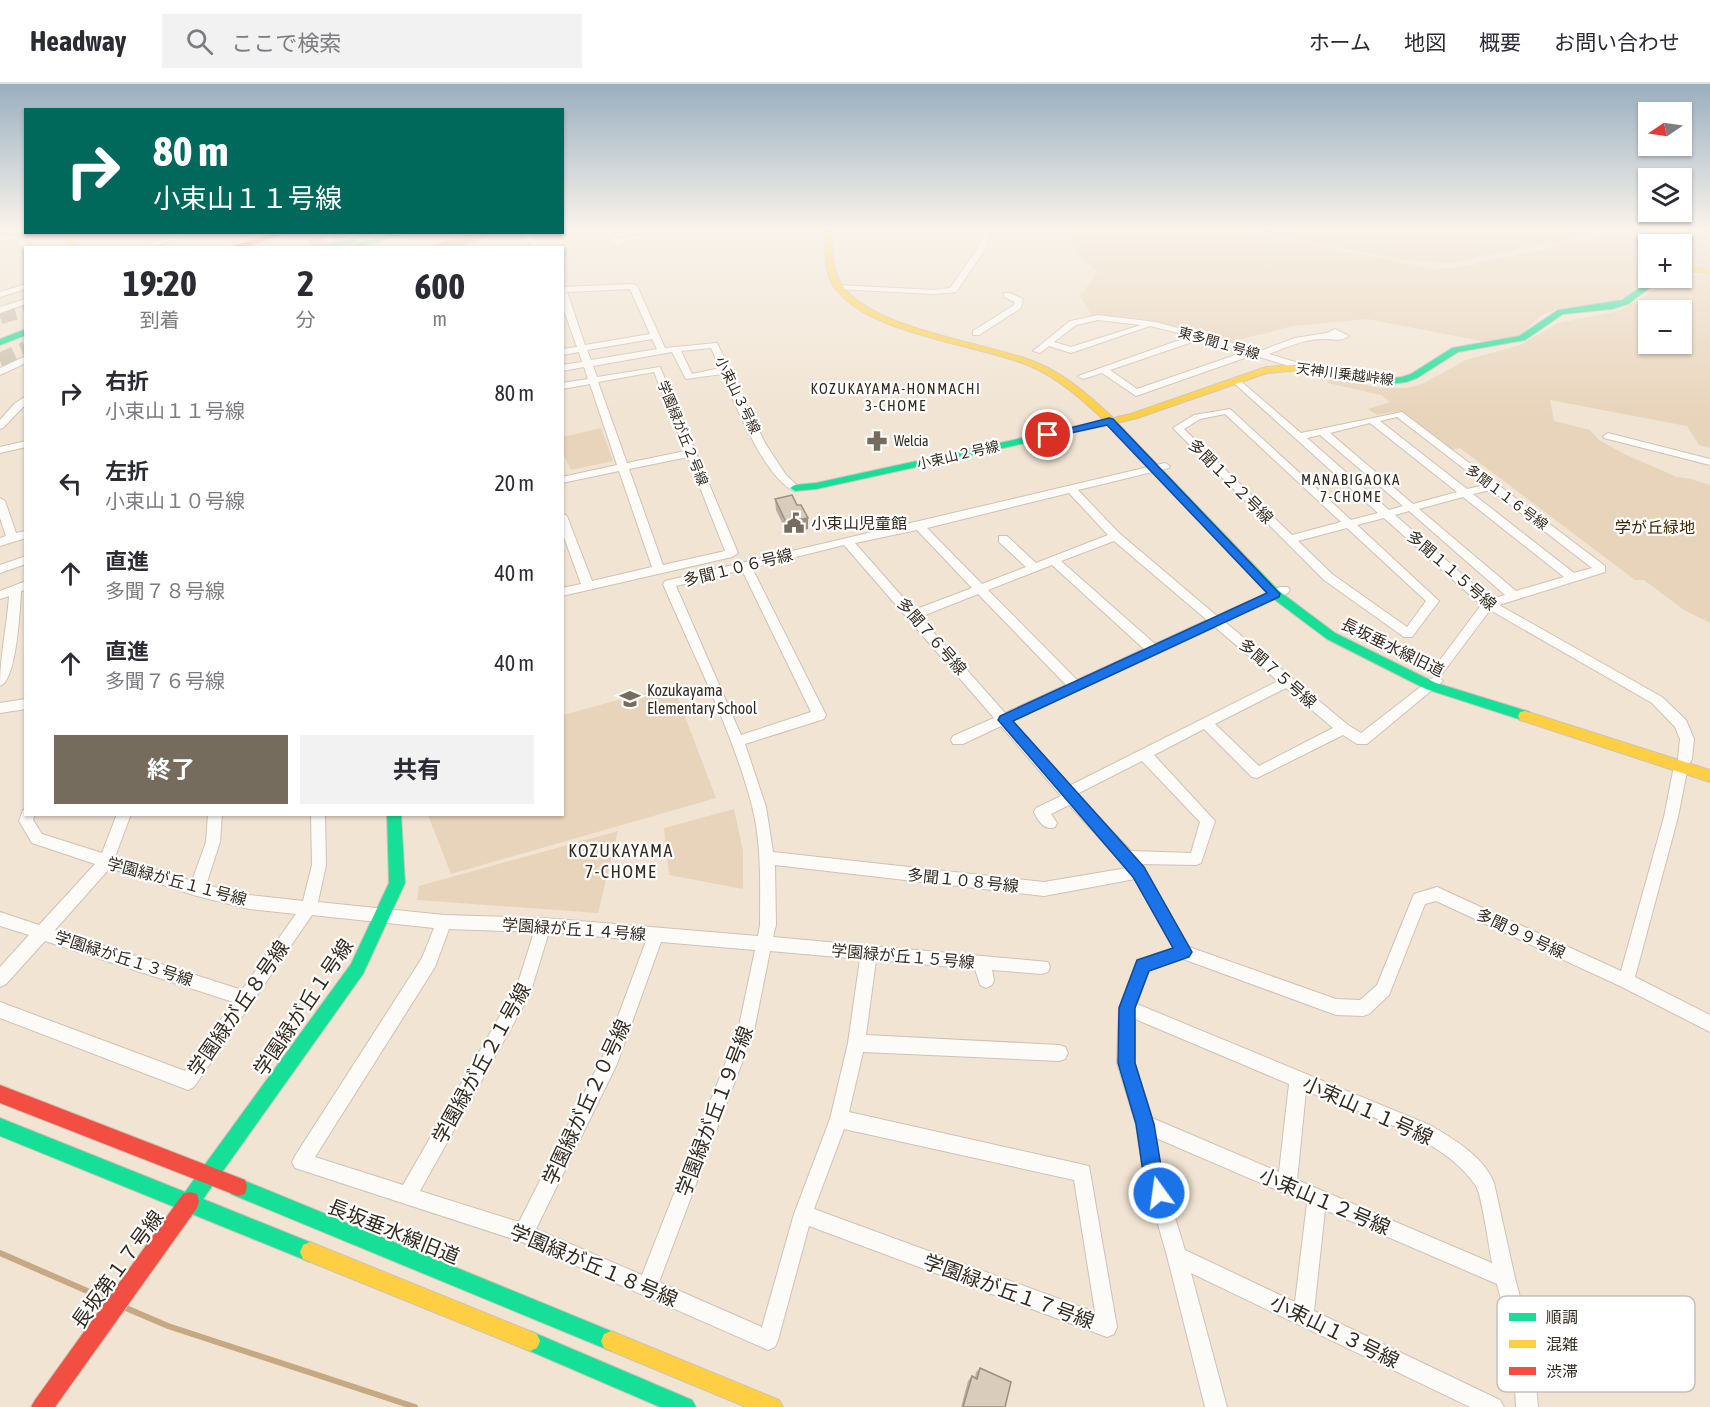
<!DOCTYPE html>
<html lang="ja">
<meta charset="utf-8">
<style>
body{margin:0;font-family:"Asap Condensed","Noto Sans JP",sans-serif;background:#f2f2f3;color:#2b2b33;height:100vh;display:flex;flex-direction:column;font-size:22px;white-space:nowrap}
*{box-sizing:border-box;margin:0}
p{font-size:20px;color:#7c7c81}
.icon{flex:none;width:33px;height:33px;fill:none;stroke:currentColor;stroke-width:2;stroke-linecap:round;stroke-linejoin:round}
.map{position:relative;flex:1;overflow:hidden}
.drawer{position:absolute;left:24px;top:162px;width:540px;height:570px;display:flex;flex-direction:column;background:#fff;border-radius:0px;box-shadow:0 2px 4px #0004}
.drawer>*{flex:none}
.top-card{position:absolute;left:24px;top:24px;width:540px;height:126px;border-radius:0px;box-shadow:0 2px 4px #0004;background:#00695c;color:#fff;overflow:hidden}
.needle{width:39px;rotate:257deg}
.tools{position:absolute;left:1638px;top:18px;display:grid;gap:12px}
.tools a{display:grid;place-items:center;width:54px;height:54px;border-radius:0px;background:#fff;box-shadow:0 2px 4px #0004;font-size:30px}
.pin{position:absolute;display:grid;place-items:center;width:51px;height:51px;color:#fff;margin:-26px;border:3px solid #fff;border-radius:50%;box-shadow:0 2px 6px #0007}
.me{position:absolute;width:66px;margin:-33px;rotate:346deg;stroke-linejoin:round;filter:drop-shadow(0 0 4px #0008)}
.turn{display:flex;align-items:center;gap:21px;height:126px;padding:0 30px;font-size:27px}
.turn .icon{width:78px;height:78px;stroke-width:2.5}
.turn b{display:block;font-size:42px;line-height:51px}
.eta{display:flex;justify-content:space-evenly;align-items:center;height:102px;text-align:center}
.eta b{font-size:36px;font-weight:700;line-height:42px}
.cta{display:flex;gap:12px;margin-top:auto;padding:12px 30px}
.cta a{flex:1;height:69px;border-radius:0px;background:#766c5e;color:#fff;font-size:24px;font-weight:700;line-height:69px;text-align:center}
.cta a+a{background:#f2f2f3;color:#2b2b33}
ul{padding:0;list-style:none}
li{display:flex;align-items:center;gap:18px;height:90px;padding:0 30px}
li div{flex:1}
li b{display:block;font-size:22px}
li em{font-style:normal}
header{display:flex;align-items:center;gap:36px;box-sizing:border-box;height:84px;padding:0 30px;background:#fff;border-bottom:2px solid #e1e1e2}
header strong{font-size:28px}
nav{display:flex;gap:33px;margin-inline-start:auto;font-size:21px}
.search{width:420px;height:54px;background:#f2f2f3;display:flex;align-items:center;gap:15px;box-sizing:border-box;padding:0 21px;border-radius:0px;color:#7c7c81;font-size:22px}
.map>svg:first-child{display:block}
.green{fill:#e8d4bb;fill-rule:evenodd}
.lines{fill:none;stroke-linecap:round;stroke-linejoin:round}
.stream{stroke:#c6a882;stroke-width:6}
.river{fill:#c6a882;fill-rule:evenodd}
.highway-tunnel{stroke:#cbbfaf;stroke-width:16;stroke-dasharray:16 8;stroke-linecap:butt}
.street-casing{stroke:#cdc3b5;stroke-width:2}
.fast-casing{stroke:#cdc3b5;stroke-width:2}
.slow-casing{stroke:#cdc3b5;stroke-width:2}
.jam-casing{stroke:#cdc3b5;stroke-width:2}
.street{fill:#fdfbf8;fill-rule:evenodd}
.fast{fill:#16e098;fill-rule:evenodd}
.slow{fill:#ffcf43;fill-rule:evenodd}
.jam{fill:#f24e42;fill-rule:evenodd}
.wall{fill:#bbafa1}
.shaded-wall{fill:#998f83}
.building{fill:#daccbb;stroke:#998f83;stroke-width:1.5}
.route{fill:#1a73e8;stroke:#114b97;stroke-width:1.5}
.labels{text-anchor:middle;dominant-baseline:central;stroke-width:4.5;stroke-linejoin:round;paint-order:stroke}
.far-street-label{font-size:14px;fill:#342b1f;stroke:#fff}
.far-poi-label{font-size:14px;fill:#342b1f;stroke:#fff;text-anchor:start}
.far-neighbourhood-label{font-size:15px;letter-spacing:1.5px;fill:#342b1f;stroke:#fff}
.street-label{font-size:16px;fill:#342b1f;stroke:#fff}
.poi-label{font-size:16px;fill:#342b1f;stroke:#fff;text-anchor:start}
.park-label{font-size:16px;fill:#3e2500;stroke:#fff}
.neighbourhood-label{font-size:18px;letter-spacing:1.5px;fill:#342b1f;stroke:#fff}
.near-street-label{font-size:20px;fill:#342b1f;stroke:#fff}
.key{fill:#fff;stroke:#c2bfbc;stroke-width:1.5}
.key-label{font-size:16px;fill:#342b1f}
</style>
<header>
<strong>Headway</strong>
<div class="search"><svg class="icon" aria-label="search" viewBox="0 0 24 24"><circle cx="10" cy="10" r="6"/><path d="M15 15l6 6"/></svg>ここで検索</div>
<nav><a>ホーム</a><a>地図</a><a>概要</a><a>お問い合わせ</a></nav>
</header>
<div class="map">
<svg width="1710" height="1323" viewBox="0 0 1710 1323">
<rect width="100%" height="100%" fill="#f1e4d3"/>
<path class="green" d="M1076,143H1219L1435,185L1454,184L1626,148L1637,143H1710V185L1682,182V160H1648V194H1652L1624,214L1608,219L1555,226L1542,231L1520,251L1509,255L1482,257L1367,235L1294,242L1231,258L1189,245L1130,234L1092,232L1080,212L1098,188C1084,176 1071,166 1071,147Z
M1234,143H1620L1604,148L1450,179L1402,176Z
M1682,191H1710V364L1699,361L1687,342L1550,316L1554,337L1590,346L1599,356L1624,370L1677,393L1691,395L1710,401V539L1684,526L1644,496H1635L1460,364L1451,366L1399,327L1377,331L1368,325L1390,318L1381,311L1328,299L1330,292L1379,304H1408L1424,299L1466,276L1520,261L1558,239L1619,227L1675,194H1682ZM1648,226H1682V260H1648Z
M601,344L613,377L571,386L563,369V353Z
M673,601L716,714L451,790L428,731L562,730L563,631Z
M734,725L743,767V805L669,791L664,744Z
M618,747L598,829L417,816L419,802Z"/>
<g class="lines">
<path class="stream" d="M0,1169L108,1216
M126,1224L168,1242L415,1323"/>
<path class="river" d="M471,148H494L492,151L457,164H433L434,161Z"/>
<path class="highway-tunnel" d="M311,164L366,148
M0,232L26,225
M0,277L26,265"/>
<g class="street-casing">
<path id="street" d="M0,143H11L0,146Z
M597,143H605L617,155L645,150L649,152L621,159L622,161L618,163Z
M990,143H999L991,149L986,164L956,208L933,210L838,205L834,203L838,201L933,206L950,204L978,164L984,148Z
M183,148H195L151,164H137Z
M493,148H502L496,152H493Z
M519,148H527L541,163L533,164Z
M16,150H19L31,164L24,166L14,155L0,157V153Z
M26,200V205L0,213V208Z
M633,200L637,202L665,264L717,259L765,359L786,391L800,404L795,407C766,397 734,318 722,290L686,295L672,268L593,282L597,293L660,283L738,469L732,473L562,512V504L581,500L562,448V429L567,432L592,497L652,483L619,387L562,399V393L617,381L590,300L562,305V299L588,295L584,283L562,287V281L582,278L579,268L562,271V265L577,263L562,221V203ZM630,205L650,250L585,261L567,208ZM652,255L657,265L591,276L587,266ZM711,264L720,284L692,290L681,267ZM654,288L685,367L627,379L598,298ZM688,373L725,467L663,481L629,385Z
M1004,209H1010L1023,215L1021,224L979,251H973V247L1014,221L1015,218L1004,213Z
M26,215V220L0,229V223Z
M1098,231L1156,238L1260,267L1295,254L1327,249L1335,245L1349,252C1341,258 1336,255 1326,255C1306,254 1287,263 1269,270L1305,281V285H1299L1253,271L1136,312L1102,289L1083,295L1078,292L1191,252L1150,242L1071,269L1049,262L1040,269L1033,267L1070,237ZM1098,236L1141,241L1071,263L1054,258L1076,241ZM1201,255L1244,268L1137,305L1110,286Z
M26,272V279L0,291V284Z
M1237,294L1301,349L1402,328L1605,482V488L1499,521L1662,613L1686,636L1694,655L1692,675L1688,682L1678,733L1635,893L1710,931V948L1620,902L1436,817L1425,820L1389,911L1369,930L1363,932L1336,931L1183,875L1149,886L1137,920L1432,1042C1455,1056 1484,1073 1494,1099L1515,1194L1533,1262L1538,1323H1516L1513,1262L1497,1200L1325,1126L1314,1227L1500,1316L1504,1323H1470L1191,1189L1227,1323H1205L1167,1172L1143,1088L1136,1040L1117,979L1119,924L1137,876L1173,864L1135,795L1044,812L775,781L776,841L773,853L1048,878L1050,883L1048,888L1042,890L992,886L994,896L992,901L986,904L980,901L975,885L876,876L866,951L1059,961L1065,963L1068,969L1065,975L1059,977L863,968L849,1028L1089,1082L1117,1243L1114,1250L1107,1253L809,1142L778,1256L775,1263L768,1266L522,1158L295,1084L292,1078L295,1072L422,874L434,844L312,831L194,1003L188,1006L0,934V918L185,987L233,918L45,857L6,900L0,903V883L29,851L0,842V828L39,841L95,780L32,759L19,737L23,726L26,725V730H35L33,736L42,750L102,769L117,730H131L115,773L192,797L206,758L208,730H222L220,758L206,801L249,811L303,817L312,781L311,730H325L326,781L318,818L444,831L544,834L758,852L760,841C760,801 762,761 752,722C732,645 694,573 663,500L665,497L1165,379L1170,382L1169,384L1078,406L1119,449L1217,532L1280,503H1288L1290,506L1288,509L1225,538L1348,641L1361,649L1432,594L1437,592L1443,597L1367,660H1357L1343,651L1257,694L1252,693L1204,645L1154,671L1215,737L1201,779L1196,781L1141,780L1189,863L1336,915L1360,916L1377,901L1414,810L1437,803L1621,887L1664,733L1674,682L1678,675L1680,655L1675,643L1652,619L1490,526L1442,590H1434L1432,587L1434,584L1481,521L1384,434L1357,441L1439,517L1412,553H1404L1324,496L1173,344L1194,331L1230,325L1351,436L1378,429L1234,299V295ZM1225,330L1341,438L1292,451L1184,345L1200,335ZM1397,333L1485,401L1467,405L1380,337ZM1370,339L1457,408L1413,420L1330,349ZM1320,351L1403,422L1389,426L1307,354ZM1491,406L1592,484L1574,489L1473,410ZM1069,409L1108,451L1036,479L1007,452H999V458L1026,483L982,500L927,444ZM1463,413L1564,493L1516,507L1419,425ZM1409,427L1505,511L1490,515L1395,431ZM1347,444L1426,517L1407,543L1332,490L1298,457ZM917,446L972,504L914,526L855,459ZM1114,457L1207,536L1155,560L1061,477ZM844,461L994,634L953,652L951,656L953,660H963L1001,642L1061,712L1036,724L1034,728C1038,737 1045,747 1055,743L1057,739L1051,730L1069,721L1127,784L1044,798L773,768L766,723L745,660L824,635L826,631L752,484ZM1052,481L1144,565L1077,596L988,506ZM742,486L811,628L741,651L676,502ZM978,510L1066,601L1005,629L920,533ZM1215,543L1278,597L1069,702L1012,637ZM1286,604L1333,644L1259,682L1215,640ZM1142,677L1200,738L1191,769L1131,767L1077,710ZM110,784L197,812L249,825L296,830L242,906L55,846ZM449,845L534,848L517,902L403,1101L315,1073L435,883ZM549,848L646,857L604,970L519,1138L420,1107L530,910ZM661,858L755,866L738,947L642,1191L536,1145L617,980ZM770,867L860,875L848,959L830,1035L794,1130L762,1243L659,1198L754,947ZM1135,935L1289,1000L1279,1088L1152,1034L1135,979ZM1306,1007C1358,1028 1444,1053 1476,1102C1482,1112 1489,1164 1492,1179L1297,1096ZM844,1045L1074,1096L1095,1228L814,1125ZM1156,1054L1307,1119L1295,1218L1185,1166L1161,1088Z
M26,312V320L3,344L0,345V336L14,320Z
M1608,349L1710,375V381L1604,354L1603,352Z
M26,357V363L0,369V363Z
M0,414L5,417L16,449L26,447V454L0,462V454L6,452L0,434Z
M26,472V480L0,489V481Z
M26,497V506L21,507C20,524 17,597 0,602C0,571 7,542 9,512L0,515V507Z
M26,615V625L0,629V619Z"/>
</g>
<g class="fast-casing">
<path id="fast" d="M398,148H413L354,164H338Z
M354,154H357V158L331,164H314Z
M1654,194H1663L1628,220L1612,225L1563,230L1525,256L1458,268L1417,294L1406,298L1383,301L1356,294L1361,291L1383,295L1402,293L1411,290L1452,264L1519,252L1558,226L1622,216Z
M26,245V251L0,261V255Z
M1100,337L1103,338V342L816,405L795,407L790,404L795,401L816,399Z
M1119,343L1122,344L1279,507L1335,549L1436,599L1530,628L1532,632L1530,636L1525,637L1426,605L1327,555L1271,513L1116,348V344Z
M387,730H401L405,799L363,890L203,1115L317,1161L320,1168L317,1175L310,1178L0,1052V1034L185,1108L351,880L389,799Z
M238,1094L618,1250L621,1257L618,1264L611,1267L231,1110L229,1103L231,1096Z
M530,1247L692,1316L696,1323H660L523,1264L520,1257L523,1250Z"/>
</g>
<g class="slow-casing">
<path id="slow" d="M824,143H832C833,161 830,185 842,201C873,246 985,258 1035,278C1065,290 1090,312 1113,334L1131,330L1266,283L1302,280L1361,291L1366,294L1361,297L1302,286L1267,289L1137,334L1117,339L1124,346L1116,348L1108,341L1097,342V338L1104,336C1082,315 1058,294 1030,282C979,260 863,250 833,201C823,184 826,162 824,143Z
M61,148H68L79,164H71Z
M1682,182L1710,186V190L1682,186Z
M1525,627L1710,686V698L1520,636L1518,632L1520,628Z
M310,1158L537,1250L540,1257L537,1264L530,1267L303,1175L300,1168L303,1161Z
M611,1247L779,1316L783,1323H746L604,1264L601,1257L604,1250Z"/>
</g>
<g class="jam-casing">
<path id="jam" d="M278,148H291L241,164H227Z
M0,1001L245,1096L247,1103L245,1110L238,1112L0,1019Z
M190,1108L197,1110L199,1117L197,1124L55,1323H31L35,1316L183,1110Z"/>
</g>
<use href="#street" class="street"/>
<use href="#fast" class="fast"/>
<use href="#slow" class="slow"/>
<use href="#jam" class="jam"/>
</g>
<path class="wall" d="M775,415L808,434V445L787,449L776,426Z
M980,1284L1005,1323H961L968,1297L972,1292L975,1294L976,1288Z"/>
<path class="shaded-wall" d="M808,434V445L787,449L786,438Z"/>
<path class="building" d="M792,411L797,421H801L808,434L786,438L775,415Z
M980,1284L1011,1298L1005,1323H963L972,1292L977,1295Z"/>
<linearGradient id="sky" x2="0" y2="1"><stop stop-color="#9aafbf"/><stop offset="0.44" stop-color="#f9f3eb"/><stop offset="1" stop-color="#f9f3eb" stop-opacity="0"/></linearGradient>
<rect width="1710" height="328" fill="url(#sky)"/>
<path class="route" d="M1109,334L1113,335L1280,510L1279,513L1013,637L1144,783L1192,868L1189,873L1149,887L1135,924V979L1154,1040L1162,1088L1168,1109L1165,1116L1159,1119L1152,1116L1143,1088L1136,1040L1118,979L1119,924L1137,876L1173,864L1133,793L998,636L1000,632L1267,509L1107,341L1048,354L1043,351Z"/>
<defs>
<g id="pharmacy-bare" transform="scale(1.62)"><path d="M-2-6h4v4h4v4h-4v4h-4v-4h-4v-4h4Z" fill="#766c5e" stroke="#fff" stroke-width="2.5" paint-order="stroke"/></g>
<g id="civic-bare" transform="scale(1.62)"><path d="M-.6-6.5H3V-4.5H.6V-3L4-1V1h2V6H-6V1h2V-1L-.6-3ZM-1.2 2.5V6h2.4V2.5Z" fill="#766c5e" stroke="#fff" stroke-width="2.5" paint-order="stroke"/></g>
<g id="school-bare" transform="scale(1.62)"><path d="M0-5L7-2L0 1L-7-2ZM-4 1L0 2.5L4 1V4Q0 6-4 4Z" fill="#766c5e" stroke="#fff" stroke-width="2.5" paint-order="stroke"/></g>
</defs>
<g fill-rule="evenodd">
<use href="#pharmacy-bare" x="877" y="357"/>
<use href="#civic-bare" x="794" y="439"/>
<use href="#school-bare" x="630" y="615"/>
</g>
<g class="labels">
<g class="far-street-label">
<text transform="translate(1219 259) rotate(16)">東多聞１号線</text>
<text transform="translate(1345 290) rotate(7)">天神川乗越峠線</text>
<text transform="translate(738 311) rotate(64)">小束山３号線</text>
<text transform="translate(683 349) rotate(68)">学園緑が丘２号線</text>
<text transform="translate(958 371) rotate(-13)">小束山２号線</text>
<text transform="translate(1507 413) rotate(37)">多聞１１６号線</text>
</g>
<g class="far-poi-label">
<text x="894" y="357">Welcia</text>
</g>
<g class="far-neighbourhood-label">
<text x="896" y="304">KOZUKAYAMA-HONMACHI<tspan x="896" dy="17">3-CHOME</tspan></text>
<text x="1351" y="395">MANABIGAOKA<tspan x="1351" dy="17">7-CHOME</tspan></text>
</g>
<g class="street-label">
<text transform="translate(1231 397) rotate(45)">多聞１２２号線</text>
<text transform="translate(738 483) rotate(-14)">多聞１０６号線</text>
<text transform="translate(1452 486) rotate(41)">多聞１１５号線</text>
<text transform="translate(932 552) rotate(49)">多聞７６号線</text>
<text transform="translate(1393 563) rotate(26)">長坂垂水線旧道</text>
<text transform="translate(1278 589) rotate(41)">多聞７５号線</text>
<text transform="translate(963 796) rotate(6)">多聞１０８号線</text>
<text transform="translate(177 797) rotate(15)">学園緑が丘１１号線</text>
<text transform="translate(574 845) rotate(4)">学園緑が丘１４号線</text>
<text transform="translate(1521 849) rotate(25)">多聞９９号線</text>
<text transform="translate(903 872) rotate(5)">学園緑が丘１５号線</text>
<text transform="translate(124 874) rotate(18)">学園緑が丘１３号線</text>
</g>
<g class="poi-label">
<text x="811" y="439">小束山児童館</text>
<text x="647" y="606">Kozukayama<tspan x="647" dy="18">Elementary School</tspan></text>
</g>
<g class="park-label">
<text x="1655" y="443">学が丘緑地</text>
</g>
<g class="neighbourhood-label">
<text x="621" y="766">KOZUKAYAMA<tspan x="621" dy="21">7-CHOME</tspan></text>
</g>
<g class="near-street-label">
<text transform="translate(303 923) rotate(-56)">学園緑が丘１号線</text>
<text transform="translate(238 924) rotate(-55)">学園緑が丘８号線</text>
<text transform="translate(481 979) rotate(-61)">学園緑が丘２１号線</text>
<text transform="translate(586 1018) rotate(-65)">学園緑が丘２０号線</text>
<text transform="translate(1368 1026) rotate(24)">小束山１１号線</text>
<text transform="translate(714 1027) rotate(-69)">学園緑が丘１９号線</text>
<text transform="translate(1325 1117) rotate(23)">小束山１２号線</text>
<text transform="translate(394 1147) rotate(22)">長坂垂水線旧道</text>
<text transform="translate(594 1181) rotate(23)">学園緑が丘１８号線</text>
<text transform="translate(117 1185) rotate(-54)">長坂第１７号線</text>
<text transform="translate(1009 1207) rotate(20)">学園緑が丘１７号線</text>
<text transform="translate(1335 1247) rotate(26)">小束山１３号線</text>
</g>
</g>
<rect x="1497" y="1212" width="198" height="96" rx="9" class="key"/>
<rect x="1509" y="1229" width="27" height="8" fill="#16e098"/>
<rect x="1509" y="1256" width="27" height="8" fill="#ffcf43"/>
<rect x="1509" y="1283" width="27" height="8" fill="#f24e42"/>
<g class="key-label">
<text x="1546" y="1239">順調</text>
<text x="1546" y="1266">混雑</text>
<text x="1546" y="1293">渋滞</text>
</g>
</svg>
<div class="tools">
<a><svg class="needle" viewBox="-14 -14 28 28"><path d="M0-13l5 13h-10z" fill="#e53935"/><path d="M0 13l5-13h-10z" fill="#7c7c81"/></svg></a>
<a><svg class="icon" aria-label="layers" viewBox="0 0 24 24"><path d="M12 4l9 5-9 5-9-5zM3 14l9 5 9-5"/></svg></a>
<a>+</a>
<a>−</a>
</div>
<div class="pin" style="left:1048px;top:351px;background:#d93025"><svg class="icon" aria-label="arrive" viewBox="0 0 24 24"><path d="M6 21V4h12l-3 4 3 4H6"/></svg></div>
<svg class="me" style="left:1159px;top:1109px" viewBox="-20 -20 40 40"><circle r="17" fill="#1a73e8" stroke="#fff" stroke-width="3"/><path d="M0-11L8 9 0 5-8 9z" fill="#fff"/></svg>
<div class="top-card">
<div class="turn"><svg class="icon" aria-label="right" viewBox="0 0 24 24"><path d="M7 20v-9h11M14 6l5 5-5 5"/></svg><div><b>80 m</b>小束山１１号線</div></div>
</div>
<section class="drawer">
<div class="eta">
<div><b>19:20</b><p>到着</p></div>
<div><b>2</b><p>分</p></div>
<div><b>600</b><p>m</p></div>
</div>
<ul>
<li><svg class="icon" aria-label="right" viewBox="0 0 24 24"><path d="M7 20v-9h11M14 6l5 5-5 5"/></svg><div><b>右折</b><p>小束山１１号線</p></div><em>80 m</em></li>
<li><svg class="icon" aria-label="left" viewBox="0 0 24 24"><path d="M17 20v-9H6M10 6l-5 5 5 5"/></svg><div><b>左折</b><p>小束山１０号線</p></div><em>20 m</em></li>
<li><svg class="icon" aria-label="ahead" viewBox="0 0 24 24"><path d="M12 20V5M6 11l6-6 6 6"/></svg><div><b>直進</b><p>多聞７８号線</p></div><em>40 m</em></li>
<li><svg class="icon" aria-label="ahead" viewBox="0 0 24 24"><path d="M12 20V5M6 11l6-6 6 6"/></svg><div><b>直進</b><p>多聞７６号線</p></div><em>40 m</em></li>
</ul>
<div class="cta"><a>終了</a><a>共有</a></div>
</section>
</div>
